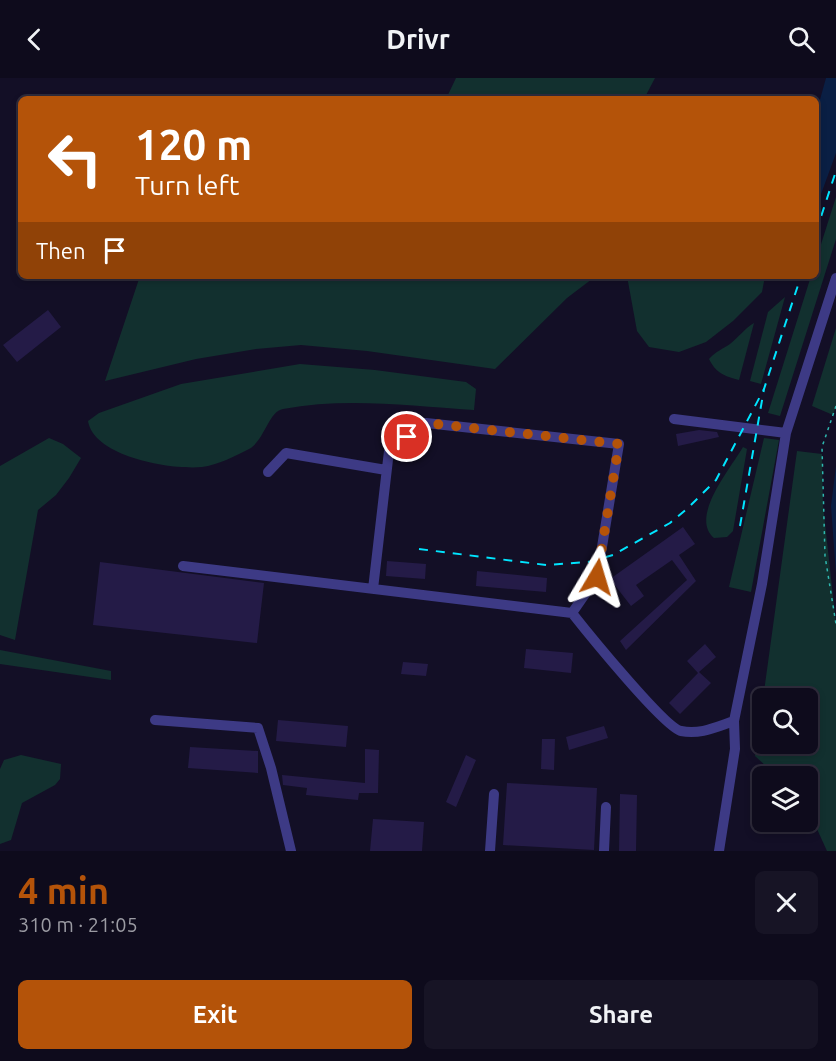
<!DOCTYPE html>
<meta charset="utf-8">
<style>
body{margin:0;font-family:Ubuntu,sans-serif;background:#171425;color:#f1f3f6;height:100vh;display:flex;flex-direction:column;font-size:22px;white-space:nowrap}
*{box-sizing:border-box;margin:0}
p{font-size:20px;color:#9b9ba3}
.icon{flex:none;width:33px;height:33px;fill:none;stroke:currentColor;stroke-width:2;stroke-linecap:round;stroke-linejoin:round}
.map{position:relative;height:773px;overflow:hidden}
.panel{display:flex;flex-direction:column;background:#0e0b1c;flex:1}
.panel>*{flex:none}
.banner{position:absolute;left:18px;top:18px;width:801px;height:183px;border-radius:9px;box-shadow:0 3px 9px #0003,0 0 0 2px #2e2b3b;background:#b45309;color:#fff;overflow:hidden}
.controls{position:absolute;left:752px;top:610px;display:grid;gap:12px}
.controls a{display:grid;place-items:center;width:66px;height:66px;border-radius:9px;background:#0e0b1c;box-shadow:0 3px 9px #0003,0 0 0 2px #2e2b3b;font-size:30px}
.pin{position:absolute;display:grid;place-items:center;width:51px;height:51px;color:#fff;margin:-26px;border:3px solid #fff;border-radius:50%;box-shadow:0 2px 6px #0007}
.me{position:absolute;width:66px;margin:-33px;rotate:7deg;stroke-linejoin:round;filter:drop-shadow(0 0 4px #0008)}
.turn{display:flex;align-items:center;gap:21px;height:126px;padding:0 18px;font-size:27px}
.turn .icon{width:78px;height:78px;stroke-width:2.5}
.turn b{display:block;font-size:42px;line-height:51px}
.then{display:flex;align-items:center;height:57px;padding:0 18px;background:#0003;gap:12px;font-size:22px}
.round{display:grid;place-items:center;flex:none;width:63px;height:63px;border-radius:9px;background:#171425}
.summary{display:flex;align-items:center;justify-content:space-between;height:102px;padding:0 18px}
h1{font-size:36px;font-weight:700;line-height:45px;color:#b45309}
.button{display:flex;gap:12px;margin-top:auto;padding:12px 18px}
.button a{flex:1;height:69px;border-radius:9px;background:#b45309;color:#fff;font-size:24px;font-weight:700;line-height:69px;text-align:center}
.button a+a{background:#171425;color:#f1f3f6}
header{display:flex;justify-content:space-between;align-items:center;height:78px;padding:0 18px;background:#0e0b1c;font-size:27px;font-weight:700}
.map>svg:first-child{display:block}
.green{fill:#12302f}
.water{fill:#0a1f44}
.building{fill:#241b47}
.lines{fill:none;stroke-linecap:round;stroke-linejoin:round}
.path{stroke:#2fb8b0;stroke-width:1.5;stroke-dasharray:3 4.5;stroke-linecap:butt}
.minor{stroke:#3d3a85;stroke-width:10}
.rail{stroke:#00e5ff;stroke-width:2;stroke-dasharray:9 8;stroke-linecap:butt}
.route{stroke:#b45309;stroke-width:10;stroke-dasharray:0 18}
</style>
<header><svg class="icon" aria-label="back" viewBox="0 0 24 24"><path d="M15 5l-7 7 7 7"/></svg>Drivr<svg class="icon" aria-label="search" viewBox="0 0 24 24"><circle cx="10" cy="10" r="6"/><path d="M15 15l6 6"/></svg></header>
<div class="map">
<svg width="836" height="773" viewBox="0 0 836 773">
<rect width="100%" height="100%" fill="#130f26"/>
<path class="green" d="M456,0H655L644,21H446Z
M836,119V161L780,338L768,335L811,198H816V182Z
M140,198H620L592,201L567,220L495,291L367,273L301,267L256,271L196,281L105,303Z
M627,198H765L762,214L733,243L706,264L679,274L649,269L637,253Z
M785,219L761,306L750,303L768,234Z
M754,245L739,302C724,298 716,295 709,281C716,273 723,271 730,266C739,259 744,251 754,245Z
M836,250V328L833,337L812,328Z
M300,286L375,292L466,304L476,311L474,332C410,328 346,319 283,331C268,334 265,362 249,371C235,378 218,387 202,389C171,392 94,379 88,343L99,335L181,306Z
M49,360L63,366L81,380L69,400L56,417L38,432L15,562L0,557V388Z
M764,360L779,362L751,514L729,509Z
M743,369L747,371L733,453L727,459L714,460C689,439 731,390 743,369Z
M797,373L822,376L823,427L836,546V773H827L807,729V699H778L755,678L762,628V666H807V621H763Z
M0,572L111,593V602L0,586Z
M21,677L61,686L60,701L55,707L22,725L11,762L0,766V691L4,682Z"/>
<path class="water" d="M826,0H836V75L816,130V36Z
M836,388V496L831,428Z"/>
<path class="building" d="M48,232L61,249L17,284L3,267Z
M699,352L717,354L719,359L678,368L676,356Z
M683,449L695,466L679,477L696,503L626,572L620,563L687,502L672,482L636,507L644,518L631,528L610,501Z
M387,483L426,486L425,501L386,498Z
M100,484L264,505L257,565L93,547Z
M477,493L547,500L546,514L476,508Z
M705,566L716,579L699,594L711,605L680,636L669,625L698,595L687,583Z
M526,571L573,575L571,595L524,590Z
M403,584L428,586L426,598L401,596Z
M278,642L348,648L346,669L276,663Z
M604,648L608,660L569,672L566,659Z
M542,661H555L554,692L541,691Z
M190,669L258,673V695L188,690Z
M365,671L379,672L378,715H359L358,722L306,717L307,710L283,707L282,697L365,705Z
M466,677L476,682L456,729L446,724Z
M507,705L597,710L594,772L503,767Z
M620,716L637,717L636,773H619Z
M373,741L424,744L422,773H370Z"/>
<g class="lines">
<path class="path" d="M836,328L822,369L825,478L836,546"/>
<path class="minor" d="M674,341L786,355
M268,394L286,375L386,392
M183,488L572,535C587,554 665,650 681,653C700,657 716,649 734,643
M373,511L389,373L426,345L619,366L597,499L572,535
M155,642L258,650L271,690L291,773
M490,773L494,716
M604,773L606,729
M719,773L735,671L734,643L762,506L786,355L836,200"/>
<path class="rail" d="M816,154L836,93
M740,448L764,311L801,198
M419,471L546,487L588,484L613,477L670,445L689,429L716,402L764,311"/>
</g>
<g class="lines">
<path class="route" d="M407,359L426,345L619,366L597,499"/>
</g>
</svg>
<div class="controls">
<a><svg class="icon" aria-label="search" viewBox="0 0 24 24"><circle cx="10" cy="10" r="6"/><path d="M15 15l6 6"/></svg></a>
<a><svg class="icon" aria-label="layers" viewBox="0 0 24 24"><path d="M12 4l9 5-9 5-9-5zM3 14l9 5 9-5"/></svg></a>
</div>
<div class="pin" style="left:407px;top:359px;background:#d93025"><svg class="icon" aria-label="arrive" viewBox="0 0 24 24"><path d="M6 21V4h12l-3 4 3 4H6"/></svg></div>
<svg class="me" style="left:597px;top:499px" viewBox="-20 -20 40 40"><path d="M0-17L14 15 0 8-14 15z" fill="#b45309" stroke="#fff" stroke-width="4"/></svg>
<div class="banner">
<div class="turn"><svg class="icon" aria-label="left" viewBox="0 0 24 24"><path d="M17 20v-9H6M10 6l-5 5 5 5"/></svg><div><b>120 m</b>Turn left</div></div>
<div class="then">Then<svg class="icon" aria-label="arrive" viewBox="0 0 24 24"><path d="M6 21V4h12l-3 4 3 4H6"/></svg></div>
</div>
</div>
<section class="panel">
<div class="summary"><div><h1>4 min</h1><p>310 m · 21:05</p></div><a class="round"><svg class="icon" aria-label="close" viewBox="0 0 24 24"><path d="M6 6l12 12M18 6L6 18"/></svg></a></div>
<div class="button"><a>Exit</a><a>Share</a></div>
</section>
